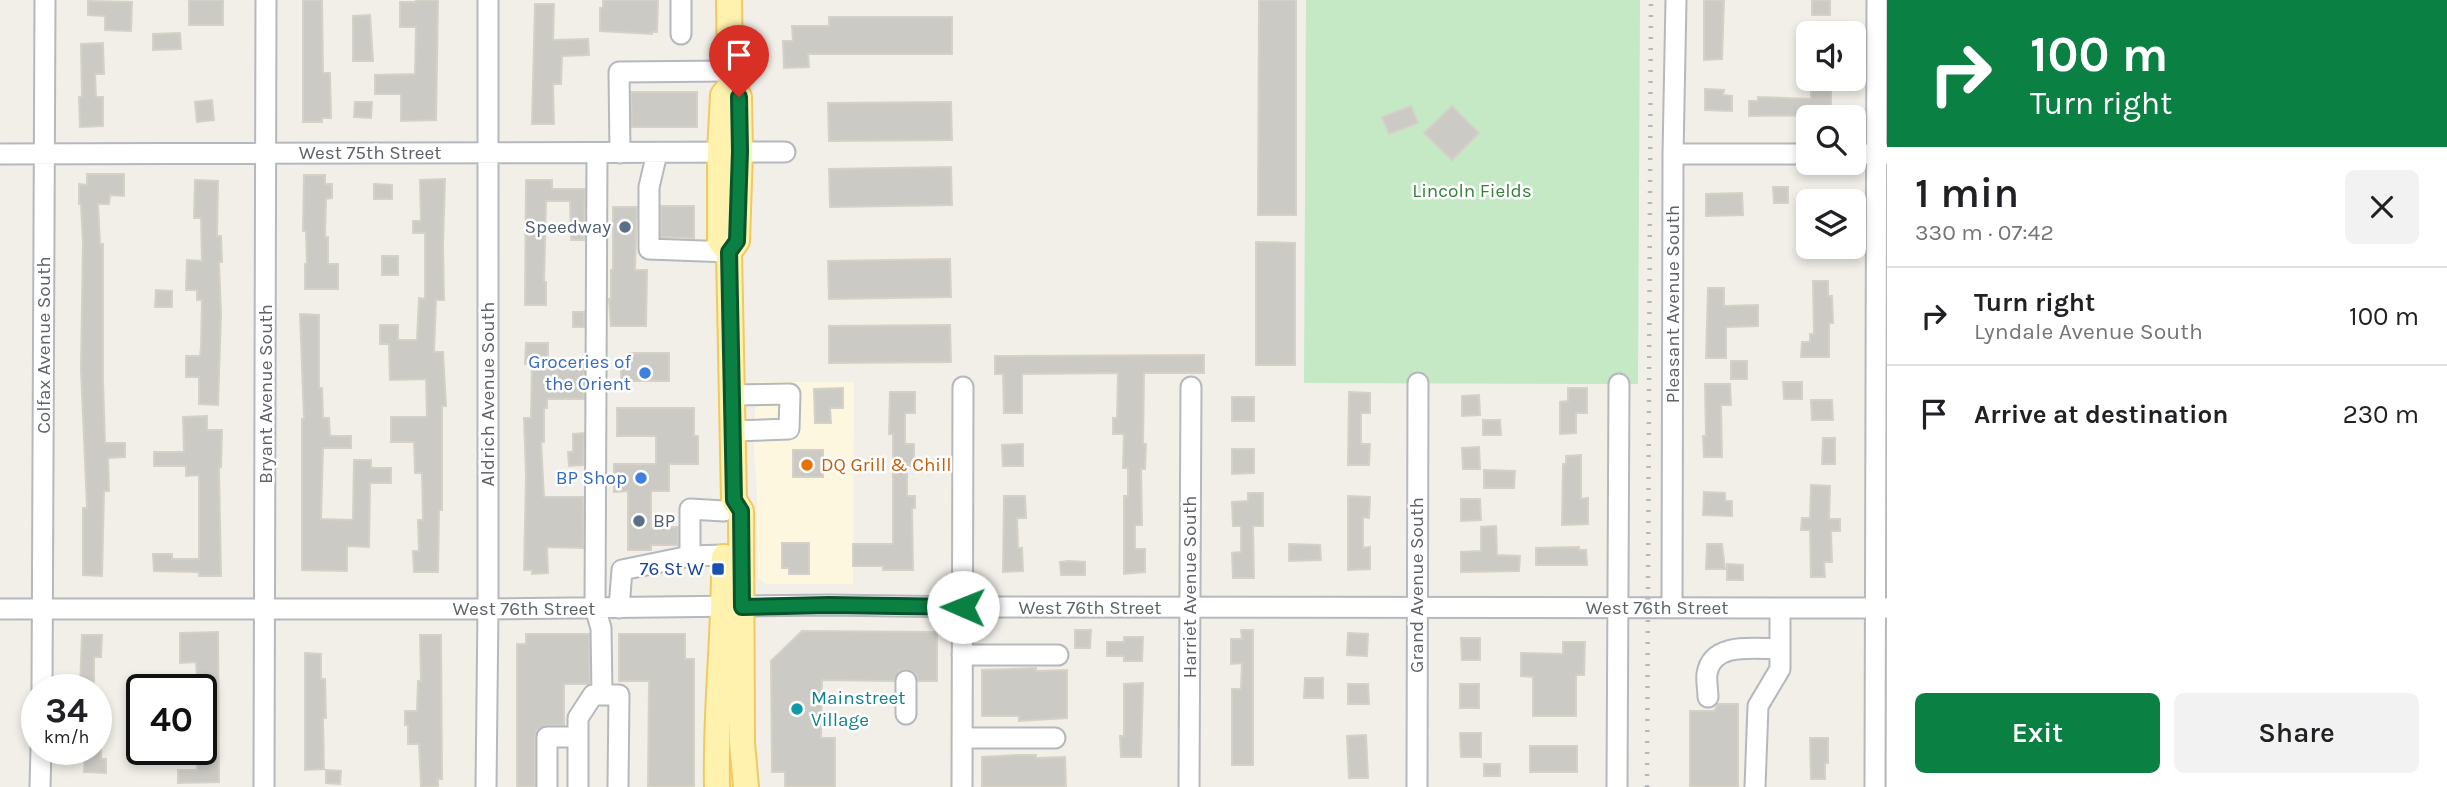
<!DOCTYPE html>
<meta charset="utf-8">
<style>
body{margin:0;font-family:Karla,sans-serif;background:#f2f2f2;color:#202124;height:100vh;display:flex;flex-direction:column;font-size:26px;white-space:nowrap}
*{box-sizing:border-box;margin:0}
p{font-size:23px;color:#757577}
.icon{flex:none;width:38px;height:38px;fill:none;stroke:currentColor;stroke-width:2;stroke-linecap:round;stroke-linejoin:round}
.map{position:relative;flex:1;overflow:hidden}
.sheet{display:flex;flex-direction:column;background:#fff;width:560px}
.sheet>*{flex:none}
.hud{background:#0b8043;color:#fff;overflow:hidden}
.buttons{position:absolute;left:1796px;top:21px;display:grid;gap:14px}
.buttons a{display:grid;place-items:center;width:70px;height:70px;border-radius:10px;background:#fff;box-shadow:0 4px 10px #0003;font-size:35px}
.speed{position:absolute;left:21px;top:674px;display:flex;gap:14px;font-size:35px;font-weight:700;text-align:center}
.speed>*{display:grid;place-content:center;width:91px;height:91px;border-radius:50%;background:#fff;box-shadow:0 4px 10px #0003;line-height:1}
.speed small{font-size:18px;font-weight:400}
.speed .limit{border:4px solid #111;border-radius:10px;background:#fff;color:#111}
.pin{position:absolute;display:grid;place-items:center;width:60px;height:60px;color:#fff;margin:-72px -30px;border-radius:50% 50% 50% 0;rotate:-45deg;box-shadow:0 0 7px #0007}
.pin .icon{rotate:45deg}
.me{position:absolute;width:77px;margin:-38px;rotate:271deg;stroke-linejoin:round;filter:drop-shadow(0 0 5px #0008)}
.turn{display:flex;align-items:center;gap:24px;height:147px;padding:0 28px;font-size:32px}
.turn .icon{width:91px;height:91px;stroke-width:2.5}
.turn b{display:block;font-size:49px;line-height:60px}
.round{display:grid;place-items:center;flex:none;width:74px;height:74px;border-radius:10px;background:#f2f2f2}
.overview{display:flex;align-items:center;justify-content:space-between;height:119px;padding:0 28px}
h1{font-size:42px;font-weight:600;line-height:52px}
.button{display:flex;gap:14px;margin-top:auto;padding:14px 28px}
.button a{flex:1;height:80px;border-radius:10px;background:#0b8043;color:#fff;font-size:28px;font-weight:600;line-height:80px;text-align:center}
.button a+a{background:#f2f2f2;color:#202124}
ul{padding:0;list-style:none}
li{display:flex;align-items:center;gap:21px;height:98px;padding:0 28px;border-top:2px solid #e0e0e0}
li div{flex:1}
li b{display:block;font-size:26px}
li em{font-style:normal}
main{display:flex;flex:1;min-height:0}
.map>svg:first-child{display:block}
.commercial{fill:#fef7e0}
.green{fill:#c5e8c5}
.building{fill:#cccac5;stroke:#d6d1c6;stroke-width:2}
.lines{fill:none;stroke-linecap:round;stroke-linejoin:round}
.minor-casing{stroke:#b5b8bc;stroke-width:23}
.major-casing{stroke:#f2c960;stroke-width:28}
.minor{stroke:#fff;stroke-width:19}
.major{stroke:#fff2af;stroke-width:24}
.rail{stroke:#b6b7b8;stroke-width:4.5;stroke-dasharray:2 9;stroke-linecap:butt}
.route-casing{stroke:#07532c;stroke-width:18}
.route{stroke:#0b8043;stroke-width:12}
.service-dot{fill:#5c6f8a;stroke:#fff;stroke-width:2.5}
.shop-dot{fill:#3f7fe0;stroke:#fff;stroke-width:2.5}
.food-dot{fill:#e8710a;stroke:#fff;stroke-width:2.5}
.transit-dot{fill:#1a4fb4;stroke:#fff;stroke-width:2.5}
.culture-dot{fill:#0f9aa8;stroke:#fff;stroke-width:2.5}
.labels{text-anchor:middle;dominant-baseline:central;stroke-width:5;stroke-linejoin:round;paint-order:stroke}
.street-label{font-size:19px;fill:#5f6368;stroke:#fff}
.park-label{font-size:19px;fill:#348238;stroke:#fff}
.service-label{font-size:19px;fill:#4e5e75;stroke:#fff;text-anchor:end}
.shop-label{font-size:19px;fill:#366cbe;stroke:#fff;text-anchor:end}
.food-label{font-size:19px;fill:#c56008;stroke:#fff;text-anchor:start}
.transit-label{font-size:19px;fill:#164399;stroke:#fff;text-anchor:end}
.culture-label{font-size:19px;fill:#0d838f;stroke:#fff;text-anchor:start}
</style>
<main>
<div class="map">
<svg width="1887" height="787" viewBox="0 0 1887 787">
<rect width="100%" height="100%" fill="#f1efe8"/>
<path class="commercial" d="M756,382H854L853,584H766L758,577L757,493L754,452Z"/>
<path class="green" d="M1306,0H1640L1638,384L1304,383Z"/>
<path class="building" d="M189,0H223V25H189Z
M303,0H322L323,73H330L331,118H322V122H303Z
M416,0H438L436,120L401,121V94H375V75L415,74L416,27H400V2H416Z
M603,0H658L657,32H652V34L600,31V8H603Z
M1259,0H1296V215H1258Z
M1704,0H1724L1722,59L1704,60Z
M1812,0H1830V15H1812Z
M88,1L132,2L131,31L105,30V16L88,15Z
M535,4H554L553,40L588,39L589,55L562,56L561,84H553L554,124H532Z
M370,15L373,61H353V16Z
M829,17H952V54H808L809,67L784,68L783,41H793L792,26H829Z
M180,33L181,49L153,50V34Z
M103,43L104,74H95L96,97H103V126L80,127L79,97H82L81,44Z
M1811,88H1831V115L1749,116V101H1758V97L1811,99Z
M1705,89L1724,90L1723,95L1732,96V111L1705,110Z
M631,92H697V127H632Z
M212,100L214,120L197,122L195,102Z
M355,102H372L371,118L354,117Z
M951,102L952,140L829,141L828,103Z
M1411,106L1418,123L1389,134L1382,117Z
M1452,106L1479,133L1452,160L1424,133Z
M951,167L952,205L830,207L829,169Z
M87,174H124V196L110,195L109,204H98L100,244H103V382L105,443H125V457L108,458L109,491H104L102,576L83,575V508H87L81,369L83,243L81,204H79V184L87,185Z
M304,175H325V184H332V198L326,199L325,237H328V264H338V289H305V264H307L306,231H303Z
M445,179L443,245L444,300H436L434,352H443L446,406H442V510H439L438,572H414L413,551H419L418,520H423L422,473H415L414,442H391V417H427L426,379L390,380L389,344H380V325H398V340H417L419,298L425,299V233H413V221H421L420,180Z
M195,180L218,181L217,236H221L222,262H219L221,314L218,405L199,404V377H186V356H200L201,347L202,300H197V290H186L187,260L202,261L201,218H194Z
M526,180H552V189H585L584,240H571L570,201H546L544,282H546V305H525Z
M374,184L392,185V199H374Z
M1773,187H1788V203H1774Z
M1742,193L1743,215L1706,216V194Z
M661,206H694V238L661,237Z
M613,207H637L635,270H647L646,326H611L609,299H611V270H613Z
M1256,242L1295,243V365H1256Z
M382,256H398V275H382Z
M950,259L951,297L829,299L828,261Z
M1813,281H1828V296H1832L1833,323H1829V357H1801L1802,342H1810V334H1814Z
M1708,288H1724V306L1758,305V326L1726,327V358H1706Z
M156,290L172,291V307H155Z
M573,312H584V327H573Z
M300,314L319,315V388H322L323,418H329L330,436H351V448H323L321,519L353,520L354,460H371V468H391V483H370L369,547L347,546V571L302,570V419H304Z
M950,325L951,362L829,363V326Z
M526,343H548V360H584V399H547V408H544V442H541L544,497H583V548L547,547L548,573L532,574V570H524L526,474L524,418H531L532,365L525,364Z
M629,353H669V381H621V366H629Z
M1204,355V373H1144L1143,444H1146L1145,469H1141L1142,525H1135V549H1145V572L1124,574V496H1128V468H1123L1124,434H1113V418H1117L1118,373L1022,374V413H1004L1003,374H995V356Z
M1731,361H1747V379H1731Z
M1783,382H1802V399H1784Z
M1705,384H1730L1731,405H1721L1722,457H1704L1703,436H1706Z
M843,388V408H830L831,423H815L814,389Z
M1568,388H1587V413H1576V433L1560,434V402L1568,401Z
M890,392H915V413H905V444H914V466H907V496H915V508H912L913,570H883V566H853V544H893V434H889Z
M1349,392L1370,393V413H1361V444H1370L1369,465H1348Z
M1479,395L1480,415L1462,416V396Z
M1232,397H1254V421H1232Z
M1811,400H1832L1833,420H1812Z
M617,408H694V436H698V464H669V491H651V527H678V545H651V550H628V491L614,492V464H656V436H617Z
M207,416V430H222L221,467L219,468L221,576H199V572L154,571L153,554H172V559H199V475L186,476V466H154V452H184L183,417Z
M1483,420H1500L1501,435H1483Z
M584,433L583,465L569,466L568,452H573V434Z
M1823,438H1835V464H1822Z
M1023,444V466H1003L1002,445Z
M1479,447L1480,469H1463L1462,448Z
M1232,449H1254V473L1232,474Z
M793,450H823V477H793Z
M1581,455V499L1588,498V524L1562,525L1563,464H1566V456Z
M1484,470L1515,471L1514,488H1484Z
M1811,485L1830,486L1829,519H1840V531H1831L1832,562H1824L1825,577H1811L1810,530H1801L1802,518H1810Z
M1704,492L1725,493V501H1732V516L1703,515Z
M1248,493H1263V526H1253L1254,578H1233L1232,553L1241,552V526H1233L1232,502L1248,501Z
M1004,496H1025L1026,518H1017L1018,548H1022L1023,571L1003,572Z
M1348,496L1370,497L1369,518L1363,517V548L1370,547V569L1348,570Z
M1461,499H1480L1481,520L1461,521Z
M1496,526L1497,555L1520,556L1519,571L1461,572V552L1481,551V527Z
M782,543H809V574H789V568H782Z
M1289,544L1320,545L1321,560L1289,561Z
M1707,544H1722L1725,569H1706Z
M1579,547V550H1586L1587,565H1536V548Z
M1068,561L1085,562V575H1061L1060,562Z
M1727,564L1743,565V580H1727Z
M1075,630H1091L1090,648H1075Z
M1241,630H1253V765H1232V689H1241L1242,663L1231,664V639H1242Z
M802,631L937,632V681H918L916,674L907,669L899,671L894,681L822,680L821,738H835V787H785V772H772L771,661Z
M218,632L219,782L178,783V770H197V749H201V690H199V677H197L196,662L180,663V633Z
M1348,633L1368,634L1367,656L1347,655Z
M526,634H589L590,684H564V725H546L537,730L535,737V787H517V644H526Z
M619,634H685V659H694V787H648L649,681H619Z
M82,635H102L101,657H94V690H80Z
M420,635H441L442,779H438V787H421L419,744H408V725H405V711H417L418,681H421Z
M1124,637H1143L1142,661H1124V656H1107V642H1124Z
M1461,638H1480V660H1462Z
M1563,642H1585L1584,675H1576V716H1533V677L1521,676V653L1563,654Z
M305,653L321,654V679H325L326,718H323L324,769L305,770Z
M1036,668V671L1067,670V718L1019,721V716H982V670Z
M1305,678H1323V698H1304Z
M1143,683L1141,757H1121L1120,736H1124V684Z
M1348,684H1368L1369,704H1348Z
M1460,684H1479V708H1460Z
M1718,704H1738V787H1690V711H1714Z
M1460,733H1481V757H1461Z
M1366,735L1368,778H1349L1347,736Z
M1810,738H1828V763H1825V779H1811Z
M1530,746H1577V772H1530Z
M85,749H101V759H106V773L84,772Z
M1018,755H1036V758L1065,757L1066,787H982V757Z
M1484,764H1500V776H1484Z
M326,770L341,771L340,784L326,783Z"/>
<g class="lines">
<g class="minor-casing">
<path id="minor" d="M681,0V34
M597,153L595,608L601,628L602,695
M620,153L619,72L730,71
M657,153L649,187V249L729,252
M0,154L785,152
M1673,154H1808
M1853,154H1887
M733,395L790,394L789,429L733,431
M724,511L690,509V556L724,555
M619,608L622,570L690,556
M1672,608L1673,154L1676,0
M0,609H488L829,605L963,607L1887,608
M962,655H1058
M906,681V714
M42,690L45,0
M1708,697C1708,690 1706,681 1707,674C1712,641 1756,649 1780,649
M962,738H1055
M40,787L41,749
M264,787L266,0
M486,787L488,609V0
M547,787V737H578
M578,787V718L593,695H619L618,787
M962,787L963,387
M1189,787L1191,387
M1417,787L1418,383
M1617,787L1619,384
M1755,787L1758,706L1780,669V608
M1875,787L1877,0"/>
</g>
<g class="major-casing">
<path id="major" d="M729,0L730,71L732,84L739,97L740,151L737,241L729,252L734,500L741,511L742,743L746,787
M729,252L720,241V152L723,95L732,84
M717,787C715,710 725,634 724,557"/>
</g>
<use href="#minor" class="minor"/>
<use href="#major" class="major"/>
<path class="rail" d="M1647,787L1651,0"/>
</g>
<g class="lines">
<g class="route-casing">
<path id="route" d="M739,97L740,151L737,241L729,252L734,500L741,511L742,607L829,605L963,607"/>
</g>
<use href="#route" class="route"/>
</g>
<g class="service-dot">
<circle cx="625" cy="227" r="7"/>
<circle cx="639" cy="521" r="7"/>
</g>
<g class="shop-dot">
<circle cx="645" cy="373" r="7"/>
<circle cx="641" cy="478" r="7"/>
</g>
<circle class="food-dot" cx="807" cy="465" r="7"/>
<rect class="transit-dot" x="711" y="562" width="14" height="14" rx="3.5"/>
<circle class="culture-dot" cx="797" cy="709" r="7"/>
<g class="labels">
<g class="street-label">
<text x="370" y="153">West 75th Street</text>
<text transform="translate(1673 304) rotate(-90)">Pleasant Avenue South</text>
<text transform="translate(44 345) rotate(-90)">Colfax Avenue South</text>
<text transform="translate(266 394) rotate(-90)">Bryant Avenue South</text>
<text transform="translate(488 394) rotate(-90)">Aldrich Avenue South</text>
<text transform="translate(1417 585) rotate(-90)">Grand Avenue South</text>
<text transform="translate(1190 587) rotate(-90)">Harriet Avenue South</text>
<text x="1090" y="608">West 76th Street</text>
<text x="1657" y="608">West 76th Street</text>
<text x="524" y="609">West 76th Street</text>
</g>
<g class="park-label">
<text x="1472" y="191">Lincoln Fields</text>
</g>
<g class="service-label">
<text x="611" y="227">Speedway</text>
<text x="653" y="521" text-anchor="start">BP</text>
</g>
<g class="shop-label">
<text x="631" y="362">Groceries of<tspan x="631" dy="22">the Orient</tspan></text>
<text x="627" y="478">BP Shop</text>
</g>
<g class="food-label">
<text x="821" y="465">DQ Grill &amp; Chill</text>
</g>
<g class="transit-label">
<text x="704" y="569">76 St W</text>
</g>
<g class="culture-label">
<text x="811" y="698">Mainstreet<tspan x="811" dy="22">Village</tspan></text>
</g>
</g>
</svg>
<div class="buttons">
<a><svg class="icon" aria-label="sound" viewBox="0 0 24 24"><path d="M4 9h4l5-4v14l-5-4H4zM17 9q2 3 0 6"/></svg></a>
<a><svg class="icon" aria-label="search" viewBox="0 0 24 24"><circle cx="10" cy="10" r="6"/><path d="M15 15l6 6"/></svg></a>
<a><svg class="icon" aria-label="layers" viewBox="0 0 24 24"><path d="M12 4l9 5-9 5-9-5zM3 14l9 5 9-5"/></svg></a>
</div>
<div class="speed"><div>34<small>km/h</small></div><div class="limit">40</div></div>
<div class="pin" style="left:739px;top:97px;background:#d93025"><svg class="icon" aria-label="arrive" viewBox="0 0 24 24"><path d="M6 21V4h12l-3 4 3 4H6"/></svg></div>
<svg class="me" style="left:963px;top:607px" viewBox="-20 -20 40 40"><circle r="19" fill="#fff"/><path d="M0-13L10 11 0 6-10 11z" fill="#0b8043"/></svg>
</div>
<section class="sheet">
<div class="hud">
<div class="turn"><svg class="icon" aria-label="right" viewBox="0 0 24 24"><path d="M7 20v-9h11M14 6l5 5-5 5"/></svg><div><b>100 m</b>Turn right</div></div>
</div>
<div class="overview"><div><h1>1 min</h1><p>330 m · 07:42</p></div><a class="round"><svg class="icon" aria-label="close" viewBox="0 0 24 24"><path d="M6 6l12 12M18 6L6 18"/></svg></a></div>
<ul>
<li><svg class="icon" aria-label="right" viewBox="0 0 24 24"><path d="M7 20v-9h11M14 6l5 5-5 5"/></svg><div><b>Turn right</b><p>Lyndale Avenue South</p></div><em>100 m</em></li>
<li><svg class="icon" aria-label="arrive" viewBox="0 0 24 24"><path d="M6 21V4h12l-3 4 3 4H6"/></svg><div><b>Arrive at destination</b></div><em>230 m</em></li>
</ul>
<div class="button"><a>Exit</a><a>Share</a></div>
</section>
</main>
